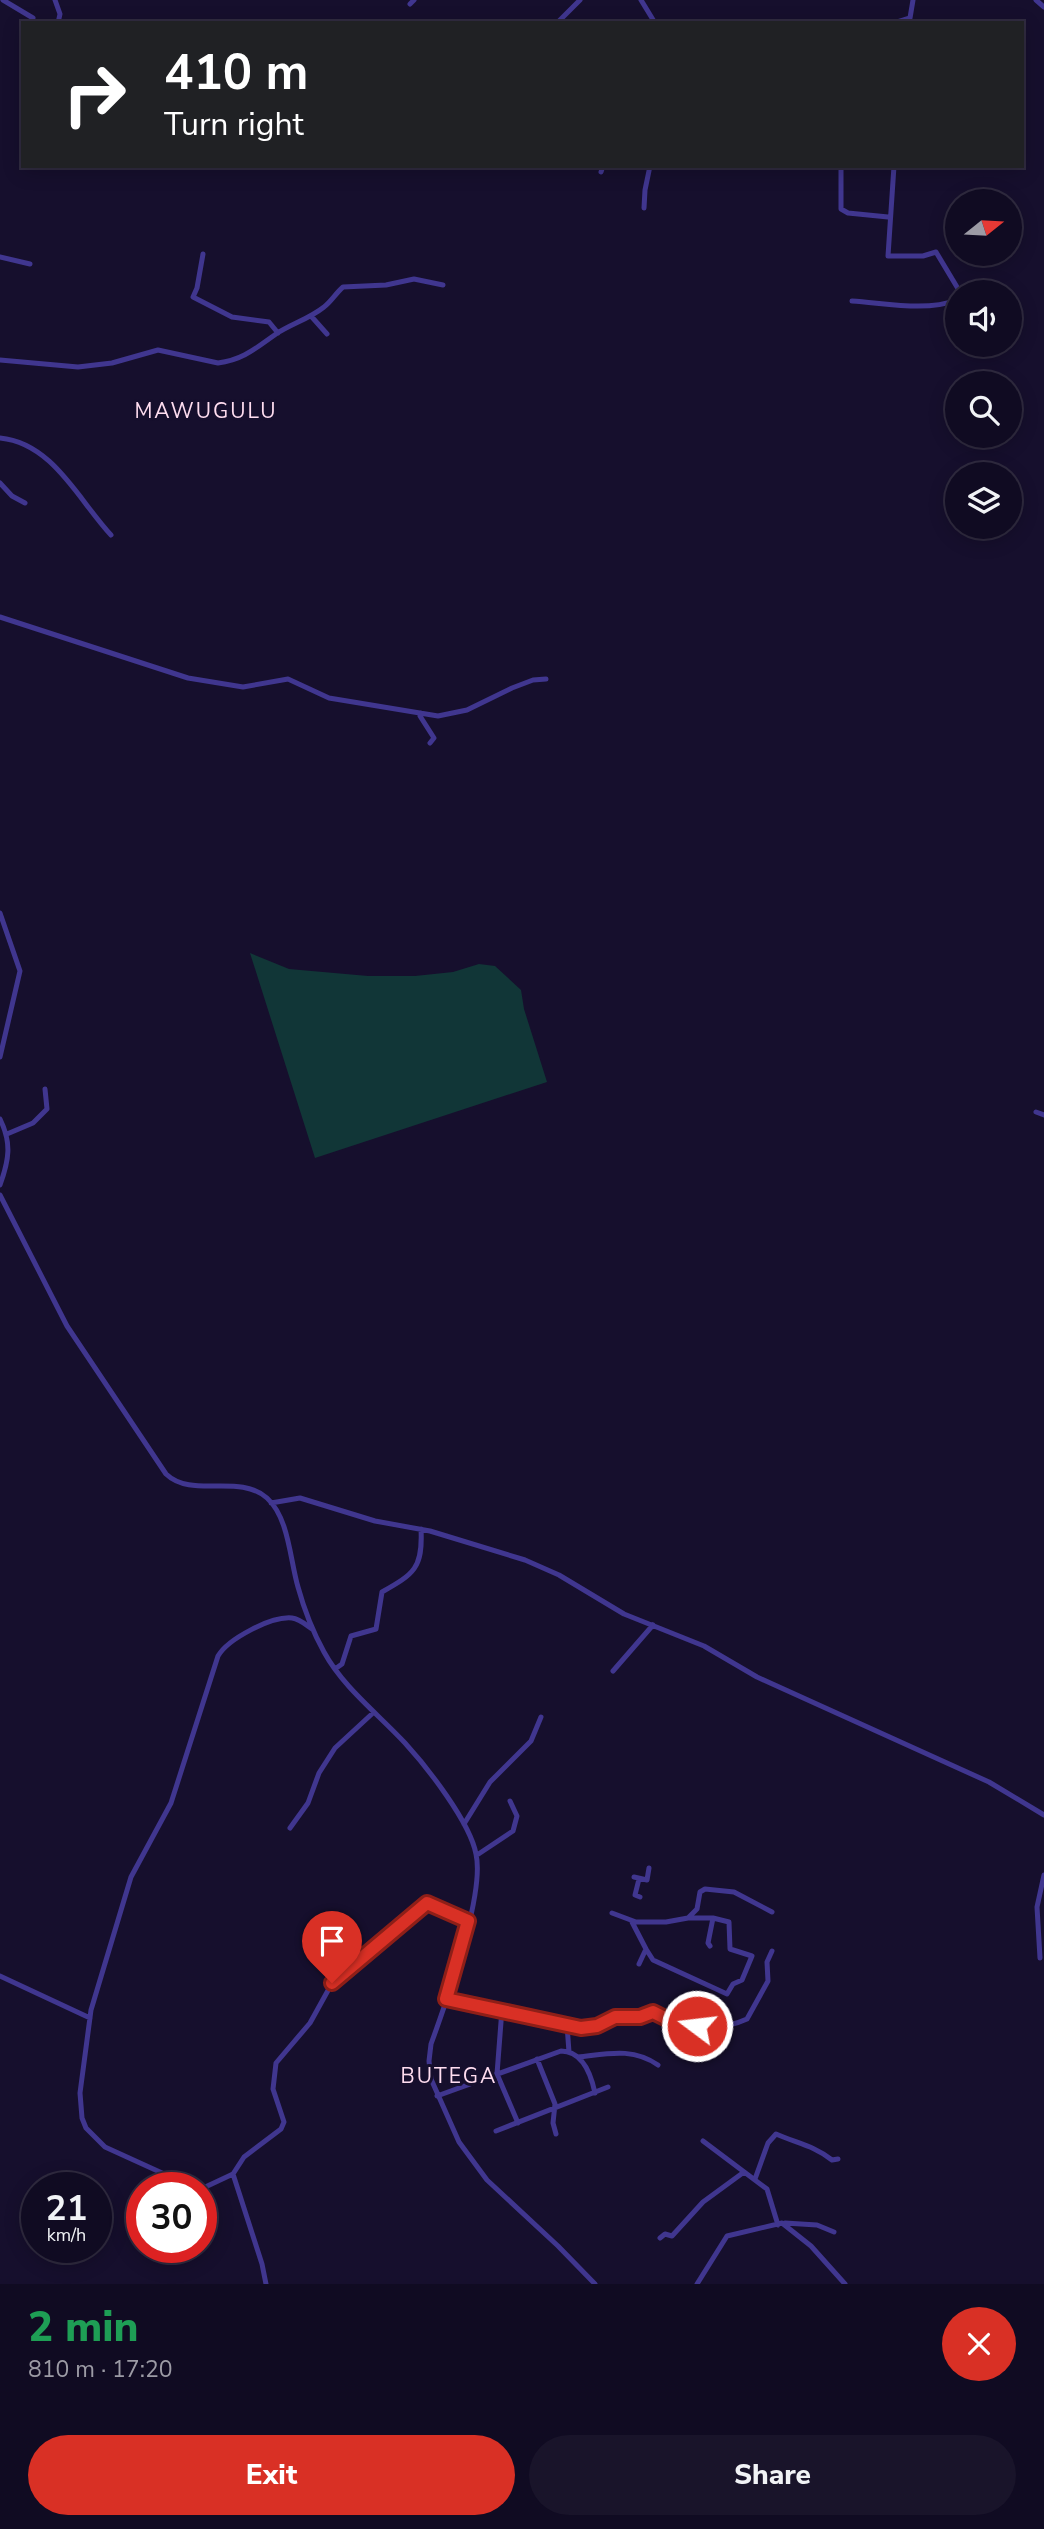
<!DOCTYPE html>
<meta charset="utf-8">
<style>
body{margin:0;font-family:"Nunito Sans",sans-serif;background:#19142a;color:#f1f3f6;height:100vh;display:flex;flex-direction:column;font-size:26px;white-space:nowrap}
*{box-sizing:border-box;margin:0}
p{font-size:23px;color:#9c9ba5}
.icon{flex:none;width:38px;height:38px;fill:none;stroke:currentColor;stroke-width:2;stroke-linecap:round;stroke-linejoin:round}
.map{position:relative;height:2284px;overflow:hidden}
.drawer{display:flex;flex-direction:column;background:#100b22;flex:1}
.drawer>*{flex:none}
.top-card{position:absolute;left:21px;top:21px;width:1003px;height:147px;border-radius:0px;box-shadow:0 4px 18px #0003,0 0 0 2px #302b40;background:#202124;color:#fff;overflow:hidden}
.needle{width:46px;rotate:72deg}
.fabs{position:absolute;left:945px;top:189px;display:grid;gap:14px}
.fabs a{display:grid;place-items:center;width:77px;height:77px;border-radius:50%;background:#100b22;box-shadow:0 4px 18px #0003,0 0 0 2px #302b40;font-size:35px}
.speed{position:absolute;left:21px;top:2172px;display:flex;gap:14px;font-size:35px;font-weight:700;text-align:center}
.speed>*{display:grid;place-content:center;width:91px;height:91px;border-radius:50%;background:#100b22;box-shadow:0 4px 18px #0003,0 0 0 2px #302b40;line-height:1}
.speed small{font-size:18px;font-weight:400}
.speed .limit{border:10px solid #d22;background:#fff;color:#111}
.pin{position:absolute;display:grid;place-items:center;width:60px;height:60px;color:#fff;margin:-72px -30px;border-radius:50% 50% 50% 0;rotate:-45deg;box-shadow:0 0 7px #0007}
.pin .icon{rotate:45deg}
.me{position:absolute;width:77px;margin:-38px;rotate:285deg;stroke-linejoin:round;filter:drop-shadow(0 0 5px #0008)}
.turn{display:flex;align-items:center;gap:24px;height:147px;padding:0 28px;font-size:32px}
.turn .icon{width:91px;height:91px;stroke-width:2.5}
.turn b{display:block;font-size:49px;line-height:60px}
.round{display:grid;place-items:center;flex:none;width:74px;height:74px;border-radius:37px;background:#19142a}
.summary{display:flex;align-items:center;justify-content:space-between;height:119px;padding:0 28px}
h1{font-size:42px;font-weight:800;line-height:52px;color:#1e9e55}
.button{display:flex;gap:14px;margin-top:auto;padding:14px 28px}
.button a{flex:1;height:80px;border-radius:42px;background:#d93025;color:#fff;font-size:28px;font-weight:800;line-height:80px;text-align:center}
.button a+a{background:#19142a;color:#f1f3f6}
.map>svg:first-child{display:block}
.green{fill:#113637}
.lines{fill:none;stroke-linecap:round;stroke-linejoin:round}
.minor{stroke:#40368f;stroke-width:5}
.route-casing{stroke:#8d1f18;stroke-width:18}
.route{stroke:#d93025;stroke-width:12}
.labels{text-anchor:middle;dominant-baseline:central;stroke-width:6;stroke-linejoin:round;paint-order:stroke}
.quarter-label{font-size:21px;letter-spacing:2px;fill:#ffddf0;stroke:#160f2d}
</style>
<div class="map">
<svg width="1044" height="2284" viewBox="0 0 1044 2284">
<rect width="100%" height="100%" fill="#160f2d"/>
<path class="green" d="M250,953L289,969L368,976H415L453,972L479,964L495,966L521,990L524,1009L547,1082L315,1158Z"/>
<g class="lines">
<path class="minor" d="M3,0L33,18
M55,0L60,14L58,23
M641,0L655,23
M1036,0L1044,7
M410,4L414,0
M557,23L580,0
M894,23L910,18L913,0
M841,166V209L848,213L888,217
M894,166L888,256H923L936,252L960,292
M601,172L603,166
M644,208L645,190L650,166
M203,254L197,288L193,297L232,317L269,322L278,333
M0,257L30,264
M852,301C885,303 926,312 957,300
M311,316L327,334
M0,360L78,367L112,363L158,350L218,363C243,360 256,348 276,334C291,324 309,319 324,307C331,302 336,293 343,287L386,285L414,279L443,285
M0,438C53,443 79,501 111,535
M0,483L12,496L25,503
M0,617L188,678L243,687L288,679L329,698L438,716L467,710L512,688L533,680L546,679
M421,713L420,716L434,738L430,743
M0,913L20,971L0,1057
M1036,1112L1044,1115
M0,1119C12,1143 9,1160 0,1185
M7,1134L33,1123L47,1109L45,1089
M0,1195L67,1326L166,1474C192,1499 239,1473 267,1498C289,1518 290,1560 298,1587C304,1609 313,1632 324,1652C343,1687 377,1713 405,1743C427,1767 470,1822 476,1854C485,1894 446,2003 431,2044L429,2061L431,2079L459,2142L487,2180L558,2246L595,2284
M271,1503L300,1498L375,1521L430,1531L525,1560L559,1575L624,1614L704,1646L757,1677L989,1782L1044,1815
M335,1669L342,1664L351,1636L376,1629L382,1592C414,1574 423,1568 421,1529
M613,1671L653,1625
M464,1824L490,1782L531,1741L541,1717
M290,1828L308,1803L319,1773L335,1748L374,1712
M477,1855L513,1831L517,1816L510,1801
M634,1877L647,1880L649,1868
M639,1879L635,1895L640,1897
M612,1913L636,1922H666L688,1918L697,1909L700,1892L705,1889L734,1892L772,1912
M688,1918H713L708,1943L710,1946
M632,1922L646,1949L639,1964
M646,1949L653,1960L727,1994L733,1984L742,1980L752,1956L730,1949L729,1922L713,1918
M1040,1958L1037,1907L1044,1875
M0,1976L90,2018
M446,1999L581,2028L597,2027L615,2017H640L653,2012C685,2027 714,2034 747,2019L768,1981L767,1962L772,1951
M502,2009L497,2074L518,2123
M567,2025L569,2052
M578,2057C607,2054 632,2047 658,2065
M537,2059L555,2104L553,2123L556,2134
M437,2096L561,2051C583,2051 591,2074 595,2093
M496,2131L608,2087
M703,2141L767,2189L778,2225
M233,2174L262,2264L266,2284
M755,2179L768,2143L776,2134C796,2143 815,2146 832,2160L838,2159
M195,2188L105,2147L86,2128L82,2118L80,2093L91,2010L131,1877L171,1803L218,1656C228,1639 271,1616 292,1618C300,1619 306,1625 312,1629
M201,2189L233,2174L244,2157L281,2129L284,2122L273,2089L276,2063L310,2023L336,1976L372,1952L423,1905L433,1904L469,1921
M785,2223L817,2225L834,2232
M660,2238L665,2234L672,2236L703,2202L744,2172
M697,2284L727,2236L782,2223L811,2246L845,2284"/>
</g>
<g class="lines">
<g class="route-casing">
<path id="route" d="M332,1983L427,1903L468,1921L446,1999L581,2028L597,2026L615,2017H640L653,2012L679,2025L697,2026"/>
</g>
<use href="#route" class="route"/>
</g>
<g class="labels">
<g class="quarter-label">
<text x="206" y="411">MAWUGULU</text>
<text x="449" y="2076">BUTEGA</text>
</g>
</g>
</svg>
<div class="fabs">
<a><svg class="needle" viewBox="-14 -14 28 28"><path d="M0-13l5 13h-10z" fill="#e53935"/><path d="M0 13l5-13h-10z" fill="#9c9ba5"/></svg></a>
<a><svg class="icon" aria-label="sound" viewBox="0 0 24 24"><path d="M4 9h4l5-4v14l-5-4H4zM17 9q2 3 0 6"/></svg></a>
<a><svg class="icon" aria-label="search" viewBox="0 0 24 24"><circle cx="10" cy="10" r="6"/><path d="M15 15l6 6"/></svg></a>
<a><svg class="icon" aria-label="layers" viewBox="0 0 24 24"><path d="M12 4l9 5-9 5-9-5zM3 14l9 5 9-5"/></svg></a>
</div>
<div class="speed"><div>21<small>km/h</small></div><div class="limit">30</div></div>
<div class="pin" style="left:332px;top:1983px;background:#d93025"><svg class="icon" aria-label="arrive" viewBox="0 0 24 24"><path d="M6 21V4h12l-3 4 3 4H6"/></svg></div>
<svg class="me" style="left:697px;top:2026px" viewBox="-20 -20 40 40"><circle r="17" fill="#d93025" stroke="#fff" stroke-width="3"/><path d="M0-11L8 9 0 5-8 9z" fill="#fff"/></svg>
<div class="top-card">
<div class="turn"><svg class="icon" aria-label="right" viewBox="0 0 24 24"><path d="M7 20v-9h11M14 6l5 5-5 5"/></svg><div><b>410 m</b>Turn right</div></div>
</div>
</div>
<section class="drawer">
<div class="summary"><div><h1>2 min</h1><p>810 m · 17:20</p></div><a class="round" style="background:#d93025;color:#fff"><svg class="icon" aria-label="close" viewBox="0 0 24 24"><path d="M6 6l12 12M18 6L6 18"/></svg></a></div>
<div class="button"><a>Exit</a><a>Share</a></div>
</section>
